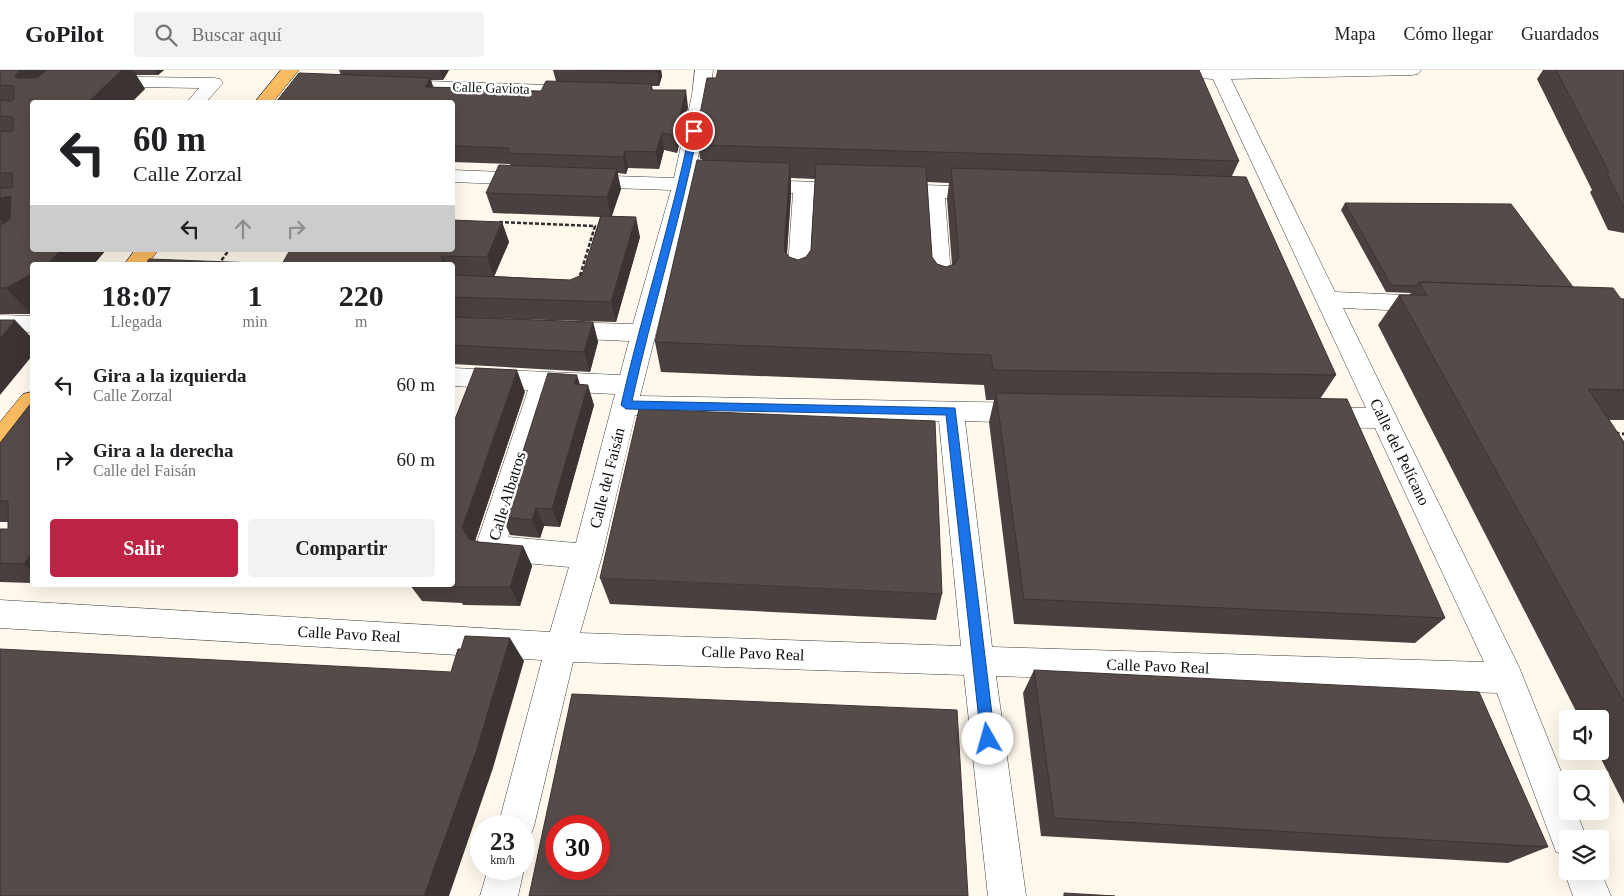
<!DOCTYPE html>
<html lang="es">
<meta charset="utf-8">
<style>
body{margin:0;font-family:"Times New Roman",serif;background:#f2f2f2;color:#202124;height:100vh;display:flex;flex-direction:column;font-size:19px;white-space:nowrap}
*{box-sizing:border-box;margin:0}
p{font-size:16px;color:#757577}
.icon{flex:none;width:28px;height:28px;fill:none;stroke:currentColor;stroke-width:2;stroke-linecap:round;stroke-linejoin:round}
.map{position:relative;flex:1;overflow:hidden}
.details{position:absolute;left:30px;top:192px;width:425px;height:325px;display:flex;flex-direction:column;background:#fff;border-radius:5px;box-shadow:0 5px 20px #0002}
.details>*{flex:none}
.banner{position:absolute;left:30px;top:30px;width:425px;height:152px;border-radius:5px;box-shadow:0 5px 20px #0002;background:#fff;color:#202124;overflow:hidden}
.tools{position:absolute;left:1559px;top:640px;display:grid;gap:10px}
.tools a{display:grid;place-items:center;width:50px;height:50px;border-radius:5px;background:#fff;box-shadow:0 5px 20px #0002;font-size:25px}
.speed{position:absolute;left:470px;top:745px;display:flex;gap:10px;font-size:25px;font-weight:700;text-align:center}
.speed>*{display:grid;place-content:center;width:65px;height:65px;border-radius:50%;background:#fff;box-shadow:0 5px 20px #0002;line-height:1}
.speed small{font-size:12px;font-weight:400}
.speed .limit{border:8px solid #d22;background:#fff;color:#111}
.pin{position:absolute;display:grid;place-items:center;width:42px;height:42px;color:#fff;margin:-21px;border:2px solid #fff;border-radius:50%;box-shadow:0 1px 5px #0007}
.me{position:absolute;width:55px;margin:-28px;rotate:353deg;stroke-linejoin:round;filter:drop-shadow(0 0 4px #0008)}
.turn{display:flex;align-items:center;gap:18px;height:105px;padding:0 20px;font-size:22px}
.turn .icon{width:65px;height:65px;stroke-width:2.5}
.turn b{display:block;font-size:35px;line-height:42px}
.lanes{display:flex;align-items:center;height:48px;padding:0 20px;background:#0003;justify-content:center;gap:25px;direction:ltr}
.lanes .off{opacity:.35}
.eta{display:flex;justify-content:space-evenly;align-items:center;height:85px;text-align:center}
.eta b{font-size:30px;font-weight:800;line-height:35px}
.cta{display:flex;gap:10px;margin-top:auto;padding:10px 20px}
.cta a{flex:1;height:58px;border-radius:5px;background:#bd2345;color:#fff;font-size:20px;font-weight:800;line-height:58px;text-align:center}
.cta a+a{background:#f2f2f2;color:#202124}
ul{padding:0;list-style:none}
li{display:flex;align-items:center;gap:15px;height:75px;padding:0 20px}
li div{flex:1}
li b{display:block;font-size:19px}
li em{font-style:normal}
header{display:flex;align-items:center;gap:30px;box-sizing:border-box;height:70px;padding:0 25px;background:#fff;border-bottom:1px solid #e0e0e0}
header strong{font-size:24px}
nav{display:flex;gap:28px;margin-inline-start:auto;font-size:18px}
.search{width:350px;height:45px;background:#f2f2f2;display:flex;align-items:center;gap:12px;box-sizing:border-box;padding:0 18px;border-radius:5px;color:#757577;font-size:19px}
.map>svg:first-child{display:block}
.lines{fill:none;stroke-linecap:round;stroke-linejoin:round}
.minor-casing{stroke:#3f3f3f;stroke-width:1}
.major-casing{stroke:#1d1d1d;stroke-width:1}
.path-far1{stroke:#2e2e2e;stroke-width:2.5;stroke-dasharray:4 2;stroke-linecap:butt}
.path{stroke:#2e2e2e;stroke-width:3;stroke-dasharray:4.5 2.5;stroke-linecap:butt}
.minor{fill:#fff;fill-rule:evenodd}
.major{fill:#fabb61;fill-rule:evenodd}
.wall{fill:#49403f;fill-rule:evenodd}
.shaded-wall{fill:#3c3433}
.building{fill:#554b49;stroke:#3c3433;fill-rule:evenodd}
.route{fill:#1a73e8;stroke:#114b97}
.labels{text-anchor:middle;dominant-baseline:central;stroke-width:5;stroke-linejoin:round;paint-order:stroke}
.far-street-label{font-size:14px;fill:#0c0c0c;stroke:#fff}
.street-label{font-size:16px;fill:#0c0c0c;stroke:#fff}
</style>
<header>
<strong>GoPilot</strong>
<div class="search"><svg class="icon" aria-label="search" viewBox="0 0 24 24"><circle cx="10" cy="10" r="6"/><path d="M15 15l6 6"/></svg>Buscar aquí</div>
<nav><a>Mapa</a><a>Cómo llegar</a><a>Guardados</a></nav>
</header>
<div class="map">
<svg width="1624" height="826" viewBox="0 0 1624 826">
<rect width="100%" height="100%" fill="#fff8ec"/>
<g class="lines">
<g class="minor-casing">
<path id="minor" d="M695,0H713L710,25L694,108L851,113L858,115L861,119L858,123L851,125L814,124L809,211L806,216L798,219L790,216L787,211L793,123L692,120L640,326L1029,333L1038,336L1042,343L1038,350L1029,353L965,351L992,577L1484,592L1375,358L1317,357L1308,354L1304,347L1308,340L1317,337L1366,338L1213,9L1198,8L1195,4L1199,0H1421L1418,4L1412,5L1231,9L1335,222L1430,226L1438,228L1442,234L1438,240L1430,242L1343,238L1519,597L1568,719V741H1576L1587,769H1568V786L1556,782L1497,623L996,606L1026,826H988L964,605L573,592L534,756L529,769L524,771V756H498L542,590L0,558V530L550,562L569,497L490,490L480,487L475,478L528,320L452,316V298L620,305L629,271L559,268L551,266L547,260L551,254L559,252L633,254L671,120L581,117L574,115L571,111L574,107L581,105L674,108L692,25ZM553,321L615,324L576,473L508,467ZM635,345L939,351L961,576L580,563L602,486Z
M69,6L214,8L220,9L223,13L206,32H187L199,18L74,16L55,32H36L38,28L63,7Z
M395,10L580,16L586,17L589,21L586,25L580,26L389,19L386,15L389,11Z
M452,100L531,103L538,105L541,109L538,113L531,115L452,112Z
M891,114L986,117L993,119L996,123L993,127L986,129L945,128L952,218L949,223L941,226L933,223L930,218L924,127L884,124L881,120L884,116Z
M0,245L32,246V262L0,261Z
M1568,792V801L1600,800L1611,826H1573L1564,801Z
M524,798V799L518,826H480L488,799Z"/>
</g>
<g class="major-casing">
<path id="major" d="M281,0H299L273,32H255Z
M135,180H158L147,195H124Z
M32,322V349L9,378L0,381V352L23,324Z"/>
</g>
<path class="path-far1" d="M499,152L595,156L579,209
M218,195L229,180"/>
<path class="path" d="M1615,363L1624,364"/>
<use href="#minor" class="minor"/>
<use href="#major" class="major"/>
</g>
<path class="wall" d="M0,0H164L158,5H136L145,19L32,32L106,180L93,195H32L31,244H0Z
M339,0H449L443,10H431L433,17L471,20L541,21L556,11L553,0H661L662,6L659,16H652L653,20L688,37L677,83L664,80L659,99L628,98L626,104L617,103L621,119L612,146L640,167L616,252L452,247V195H145L282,194L452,180L502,152L509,172L494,206L570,210L582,205L600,147L493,143L486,123L511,96L510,94L452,92V32L341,5Z
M1543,0H1624V163L1608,160L1590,122L1592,120L1537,9Z
M716,8L1239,91L1232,106L1336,305L1320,329L1445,548L1415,573L1014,554L989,352L994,330H986L984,315L661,302L655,272L702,91V89H700L697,59ZM791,108L815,109L811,180L806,187L798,190L789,187L787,184L791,124ZM927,112L949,113L947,129L952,195L946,197L937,194L932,187Z
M1345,133L1573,217L1624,229V350H1609L1624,372V734L1597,681H1600V649H1580L1378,255L1399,225H1409L1411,223L1386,222L1341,140Z
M452,247L593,252L598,272L590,302L452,294Z
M580,315L594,335L560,457L544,456L540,468L510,465L502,447Z
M525,322L475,471L479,472L523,476L532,496L520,536L463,535L462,533L422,531L410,515H452Z
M32,332V513L0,512V459H8V452H0V373Z
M600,508L942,524L936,550L610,534Z
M1034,600L1548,777L1508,793L1041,766L1023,623Z"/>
<path class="shaded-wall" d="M19,0H49L37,27L15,7Z
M122,0H133L145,19L132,32H88Z
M155,0H164L158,5Z
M440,0H449L443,10Z
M657,0H661L662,6L659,16L657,2Z
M430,8L436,24L425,17Z
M686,20L688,37L677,83L675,66Z
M662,63L664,80L659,99L656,82Z
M625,81L628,98L626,104L623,87Z
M790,93L791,124L785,211L784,180Z
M617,99L621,119L611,147L607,127Z
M11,126L14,165L0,149V128Z
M636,147L640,167L616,252L611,232Z
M502,152L509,172L494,207L487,187Z
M61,180H106L93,195H47Z
M442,186L446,195H442Z
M32,204V243L31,244L6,218Z
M15,250L32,268V286L0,325V268Z
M593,252L598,272L590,302L584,282Z
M517,300L525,322L473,477L462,458Z
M577,305L583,324L574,314Z
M588,315L594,335L560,457L552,439Z
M536,438L544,456L540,468L532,450Z
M523,476L532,496L520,536L510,517Z
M32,482V500L24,494Z
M510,568L524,591L493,698L449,826H424Z"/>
<path class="building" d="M0,0H19L15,7L17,8H37L47,0H122L88,32H32V180H61L47,195H32V204L6,218H0V154H3L10,149L11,126L0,128V118H10L12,117V103H0V61L11,62L13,60V47L0,46V30L12,31L14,29V16L0,15Z
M578,0H657V2Z
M718,0H1199L1239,91L701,75L704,60L697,59L707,8H716Z
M1556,0H1624V138L1606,102H1609Z
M299,3L430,8L425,17L470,18L469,20L541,21L546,11L652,14L651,20H686L675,66L662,63L656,82L625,81L623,87L507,83L509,78L452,76V32H276Z
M697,90L790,93L784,180L789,187L798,190L806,187L811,180L816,94L926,97L932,187L937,194L946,197L955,194L959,187L951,98L1246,107L1336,305L993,300L991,285L655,272Z
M499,95L617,99L607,127L486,123Z
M1345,133L1511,134L1573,217L1419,212L1416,216L1391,215Z
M601,146L636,147L611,232L452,227V205L570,210L582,205Z
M452,150L502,152L487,187L442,186V195H145L149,189L282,194L290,180H452Z
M1419,212L1613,218L1621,229H1624V320L1588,319L1624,372V632L1399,225H1427Z
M452,247L593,252L584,282L452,275Z
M0,250H15L0,268Z
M475,298L517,300L462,458L468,469L479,472L523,476L510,517H451L450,515H452V357Z
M548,303L577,305L574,314L588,315L552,439L536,438L532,450L502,447Z
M996,323L1347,329L1445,548L1024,529Z
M32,332V482L24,494L0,493V459H8V431H0V373Z
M639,339L935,351L942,524L600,508Z
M465,566L510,568L477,679L424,826H0V579L451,602L458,579H461Z
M1034,600L1479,622L1548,777L1054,748Z
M572,624L957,640L968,826H529ZM556,756H599V799H556Z
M1064,823L1115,826H1064Z"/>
<path class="route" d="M694,58L698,61C680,152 652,240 632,331L955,338L995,669L993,674L988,676L983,674L981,669L946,345L626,339L621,335C642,243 671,153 690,61Z"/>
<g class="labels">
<g class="far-street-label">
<text transform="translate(491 18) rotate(2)">Calle Gaviota</text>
</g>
<g class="street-label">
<text transform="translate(1400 382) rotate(64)">Calle del Pelícano</text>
<text transform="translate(607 408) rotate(-76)">Calle del Faisán</text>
<text transform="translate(507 426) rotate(-73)">Calle Albatros</text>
<text transform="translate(349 564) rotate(3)">Calle Pavo Real</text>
<text transform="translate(753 583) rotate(2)">Calle Pavo Real</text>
<text transform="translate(1158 596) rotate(2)">Calle Pavo Real</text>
</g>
</g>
</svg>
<div class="tools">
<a><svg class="icon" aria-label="sound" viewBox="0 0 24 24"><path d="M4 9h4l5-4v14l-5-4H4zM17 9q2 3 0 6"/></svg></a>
<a><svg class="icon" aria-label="search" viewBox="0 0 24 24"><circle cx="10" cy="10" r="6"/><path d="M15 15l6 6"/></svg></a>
<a><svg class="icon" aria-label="layers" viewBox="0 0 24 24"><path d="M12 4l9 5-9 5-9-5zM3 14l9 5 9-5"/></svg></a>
</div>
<div class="speed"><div>23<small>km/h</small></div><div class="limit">30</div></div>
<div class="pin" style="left:694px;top:61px;background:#d93025"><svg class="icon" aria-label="arrive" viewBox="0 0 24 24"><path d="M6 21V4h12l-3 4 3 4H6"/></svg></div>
<svg class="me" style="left:988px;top:669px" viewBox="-20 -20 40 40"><circle r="19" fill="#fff"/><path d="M0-13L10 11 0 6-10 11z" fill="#1a73e8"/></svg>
<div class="banner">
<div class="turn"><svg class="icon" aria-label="left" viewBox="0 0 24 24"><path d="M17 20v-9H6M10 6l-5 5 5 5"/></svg><div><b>60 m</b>Calle Zorzal</div></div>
<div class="lanes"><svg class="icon" aria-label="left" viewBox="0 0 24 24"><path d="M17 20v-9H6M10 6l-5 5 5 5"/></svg><svg class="icon off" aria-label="ahead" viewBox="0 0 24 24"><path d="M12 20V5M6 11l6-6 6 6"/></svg><svg class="icon off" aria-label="right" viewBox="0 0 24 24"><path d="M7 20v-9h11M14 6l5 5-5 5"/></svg></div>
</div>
<section class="details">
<div class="eta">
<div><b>18:07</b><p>Llegada</p></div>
<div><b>1</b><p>min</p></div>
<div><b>220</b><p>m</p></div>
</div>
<ul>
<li><svg class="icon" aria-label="left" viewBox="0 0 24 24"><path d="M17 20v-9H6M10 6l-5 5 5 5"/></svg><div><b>Gira a la izquierda</b><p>Calle Zorzal</p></div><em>60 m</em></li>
<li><svg class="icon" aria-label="right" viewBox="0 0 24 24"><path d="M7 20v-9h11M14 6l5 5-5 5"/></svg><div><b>Gira a la derecha</b><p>Calle del Faisán</p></div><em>60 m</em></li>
</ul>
<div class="cta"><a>Salir</a><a>Compartir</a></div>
</section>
</div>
